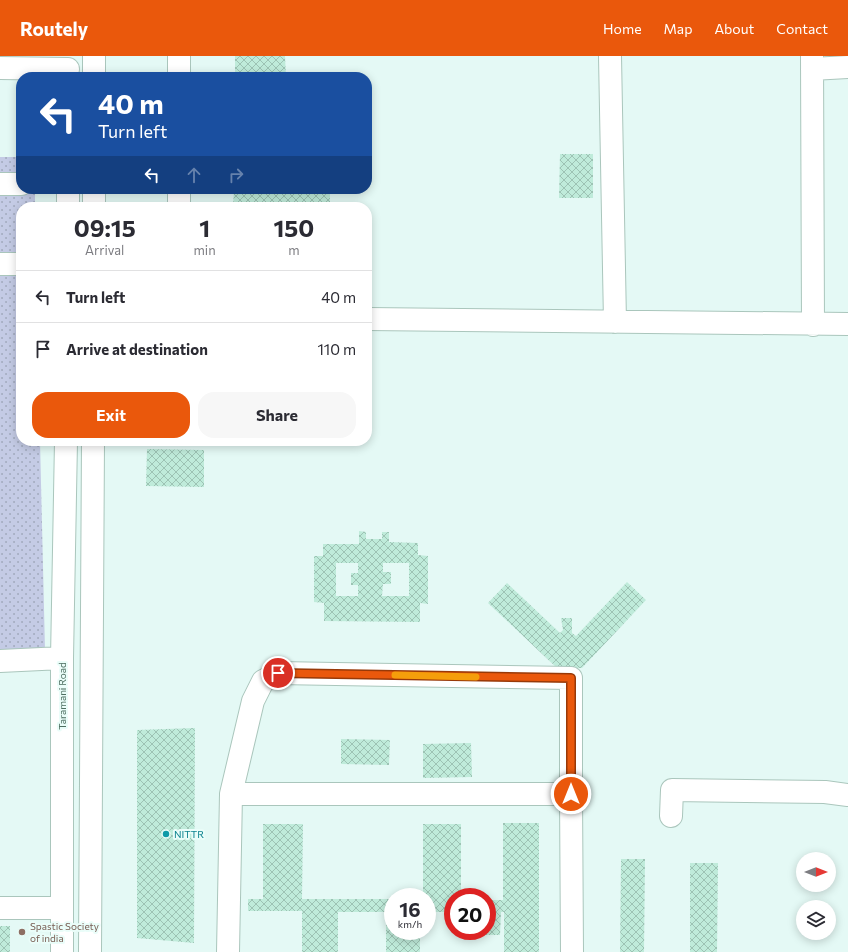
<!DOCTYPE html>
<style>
body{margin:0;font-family:Commissioner,sans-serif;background:#f7f7f7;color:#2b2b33;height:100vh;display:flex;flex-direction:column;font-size:15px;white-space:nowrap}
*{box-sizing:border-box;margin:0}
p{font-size:13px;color:#7c7c81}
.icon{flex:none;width:22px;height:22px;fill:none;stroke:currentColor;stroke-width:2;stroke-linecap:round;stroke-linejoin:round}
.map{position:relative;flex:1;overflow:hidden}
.details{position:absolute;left:16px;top:146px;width:356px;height:244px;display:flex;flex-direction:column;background:#fff;border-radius:16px;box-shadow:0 2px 10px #0003}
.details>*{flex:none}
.banner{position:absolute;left:16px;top:16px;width:356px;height:122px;border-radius:16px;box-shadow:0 2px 10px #0003;background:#1a4fa0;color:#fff;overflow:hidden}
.needle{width:26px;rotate:90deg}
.fabs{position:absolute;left:796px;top:796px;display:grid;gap:8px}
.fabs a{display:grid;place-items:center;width:40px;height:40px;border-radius:50%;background:#fff;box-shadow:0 2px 10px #0003;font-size:20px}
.speed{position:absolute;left:384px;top:832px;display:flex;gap:8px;font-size:20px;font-weight:700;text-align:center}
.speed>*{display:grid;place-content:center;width:52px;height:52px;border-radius:50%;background:#fff;box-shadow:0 2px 10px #0003;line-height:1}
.speed small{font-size:10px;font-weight:400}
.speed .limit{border:6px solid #d22;background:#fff;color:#111}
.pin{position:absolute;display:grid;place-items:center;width:34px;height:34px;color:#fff;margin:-17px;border:2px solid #fff;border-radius:50%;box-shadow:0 1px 4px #0007}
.me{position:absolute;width:44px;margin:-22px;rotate:0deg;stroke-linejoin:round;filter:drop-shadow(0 0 3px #0008)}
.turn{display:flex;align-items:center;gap:14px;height:84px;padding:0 16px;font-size:18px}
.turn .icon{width:52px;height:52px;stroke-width:2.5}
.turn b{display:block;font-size:28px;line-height:34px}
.lanes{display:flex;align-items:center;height:38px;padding:0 16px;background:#0003;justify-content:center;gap:20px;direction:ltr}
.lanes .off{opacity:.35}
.eta{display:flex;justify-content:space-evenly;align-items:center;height:68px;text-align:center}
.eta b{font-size:24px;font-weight:700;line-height:28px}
.cta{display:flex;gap:8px;margin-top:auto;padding:8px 16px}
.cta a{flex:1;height:46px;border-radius:16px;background:#ea580c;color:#fff;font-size:16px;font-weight:700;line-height:46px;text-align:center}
.cta a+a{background:#f7f7f7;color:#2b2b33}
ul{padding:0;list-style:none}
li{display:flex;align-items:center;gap:12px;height:52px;padding:0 16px;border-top:1px solid #e1e1e2}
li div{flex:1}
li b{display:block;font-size:15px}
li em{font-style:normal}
header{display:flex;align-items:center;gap:24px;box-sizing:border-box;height:56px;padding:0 20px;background:#ea580c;color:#fff}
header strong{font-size:19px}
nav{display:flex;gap:22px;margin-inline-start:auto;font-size:14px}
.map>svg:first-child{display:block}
.grass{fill:url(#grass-dots)}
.building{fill:url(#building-cross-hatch);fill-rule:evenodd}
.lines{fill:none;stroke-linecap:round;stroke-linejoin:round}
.minor-casing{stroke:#aac6bc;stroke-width:24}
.minor{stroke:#fff;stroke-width:22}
.route-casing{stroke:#983908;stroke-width:10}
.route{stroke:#ea580c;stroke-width:7}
.slow{stroke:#f59e0b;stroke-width:7}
.culture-dot{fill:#0f9aa8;stroke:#eafdf9;stroke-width:1.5}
.education-dot{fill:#8d6e63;stroke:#eafdf9;stroke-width:1.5}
.labels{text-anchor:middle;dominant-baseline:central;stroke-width:4;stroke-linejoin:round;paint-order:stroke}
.street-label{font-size:10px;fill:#4d6e60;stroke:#eafdf9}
.culture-label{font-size:10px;fill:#0d838f;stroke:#eafdf9;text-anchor:start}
.education-label{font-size:10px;fill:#785e54;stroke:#eafdf9;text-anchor:start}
</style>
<header>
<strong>Routely</strong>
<nav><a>Home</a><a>Map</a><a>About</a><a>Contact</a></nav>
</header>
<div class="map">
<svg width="848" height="896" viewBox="0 0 848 896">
<defs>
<pattern id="grass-dots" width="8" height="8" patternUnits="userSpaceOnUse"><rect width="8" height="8" fill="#c4cbe5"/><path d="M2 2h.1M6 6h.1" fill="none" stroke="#a1a9bd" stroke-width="1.8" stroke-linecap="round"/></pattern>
<pattern id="building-cross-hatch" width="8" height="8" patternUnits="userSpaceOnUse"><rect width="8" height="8" fill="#bfebda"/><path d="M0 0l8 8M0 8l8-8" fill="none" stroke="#9dc3b4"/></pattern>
</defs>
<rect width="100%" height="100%" fill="#e4f9f5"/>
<path class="grass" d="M0,101H21V133H35V151H21V385H40L45,594L0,595Z"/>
<path class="building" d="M235,0H285L286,21H235Z
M560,98H593V142H559Z
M234,133H330V151H233Z
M147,393L204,394V431L146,430Z
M359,475L366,476V483H382V476H389V486L418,487V499L428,500V548L420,547V566L324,565V547L314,546V500H323V488H359ZM336,507H358V517H351V529H358V540H336ZM383,507H409V540H382L383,528H391V516H383Z
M627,526L646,544L582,612H557L488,547L507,527L560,577L563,574L561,562H572V577L576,580Z
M195,672L194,887L137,882V674Z
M341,683L390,684L389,709L341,708Z
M471,687L472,721L423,722V688Z
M503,767H539V896H504V856H501L500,879H465V875H487V844H503Z
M263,768H303L302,843H393V875H420V896H386V856H338V896H302V855H248V843H263Z
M423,768H461V841H453V856H427V841H423Z
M621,803H645L644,896H620Z
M690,807H718L717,896H690Z
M0,870H10V896H0Z"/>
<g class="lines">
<g class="minor-casing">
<path id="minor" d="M179,0V21
M610,0L615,266
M812,0L813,269
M0,12L68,13
M812,13L848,11
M94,21V0
M0,128H21
M68,133V151
M179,133V151
M94,151V133
M0,208H21
M367,263L848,268
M0,605L62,602
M231,738L253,645L263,625L278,617L571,622V738
M671,760L672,734L825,736L848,739
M0,852H62
M62,896V602L66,385
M90,896L93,385
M228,896L231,738H571L572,896"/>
</g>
<use href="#minor" class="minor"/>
</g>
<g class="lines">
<g class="route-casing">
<path id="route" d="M278,617L571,622V738"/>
</g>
<use href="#route" class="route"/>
<path class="slow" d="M395,619L476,621"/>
</g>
<circle class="culture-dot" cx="166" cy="778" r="4"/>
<circle class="education-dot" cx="22" cy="876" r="4"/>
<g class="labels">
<g class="street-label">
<text transform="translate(62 640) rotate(-90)">Taramani Road</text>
</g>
<g class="culture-label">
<text x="174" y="778">NITTR</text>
</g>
<g class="education-label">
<text x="30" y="870">Spastic Society<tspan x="30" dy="12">of india</tspan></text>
</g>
</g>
</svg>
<div class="fabs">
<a><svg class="needle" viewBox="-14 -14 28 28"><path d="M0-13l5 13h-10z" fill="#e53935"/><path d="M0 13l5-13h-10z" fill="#7c7c81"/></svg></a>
<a><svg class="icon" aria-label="layers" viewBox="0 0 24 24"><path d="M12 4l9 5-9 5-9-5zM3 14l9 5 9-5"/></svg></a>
</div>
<div class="speed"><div>16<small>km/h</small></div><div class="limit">20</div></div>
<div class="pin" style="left:278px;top:617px;background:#d93025"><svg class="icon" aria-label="arrive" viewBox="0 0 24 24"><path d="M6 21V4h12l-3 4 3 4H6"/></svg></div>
<svg class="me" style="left:571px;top:738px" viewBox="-20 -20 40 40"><circle r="17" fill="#ea580c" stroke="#fff" stroke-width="3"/><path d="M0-11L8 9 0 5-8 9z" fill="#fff"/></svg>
<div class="banner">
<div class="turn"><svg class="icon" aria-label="left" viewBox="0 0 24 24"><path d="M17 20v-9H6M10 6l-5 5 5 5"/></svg><div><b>40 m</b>Turn left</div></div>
<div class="lanes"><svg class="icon" aria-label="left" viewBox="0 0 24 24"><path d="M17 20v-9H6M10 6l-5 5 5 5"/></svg><svg class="icon off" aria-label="ahead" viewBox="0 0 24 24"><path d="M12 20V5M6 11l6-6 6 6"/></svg><svg class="icon off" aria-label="right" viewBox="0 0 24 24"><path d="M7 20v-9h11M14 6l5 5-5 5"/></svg></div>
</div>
<section class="details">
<div class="eta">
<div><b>09:15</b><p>Arrival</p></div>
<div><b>1</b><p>min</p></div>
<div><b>150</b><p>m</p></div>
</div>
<ul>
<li><svg class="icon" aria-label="left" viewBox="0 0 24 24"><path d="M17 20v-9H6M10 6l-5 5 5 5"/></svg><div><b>Turn left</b></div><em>40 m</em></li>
<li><svg class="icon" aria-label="arrive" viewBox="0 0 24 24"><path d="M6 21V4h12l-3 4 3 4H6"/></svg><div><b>Arrive at destination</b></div><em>110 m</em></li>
</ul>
<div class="cta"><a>Exit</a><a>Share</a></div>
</section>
</div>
